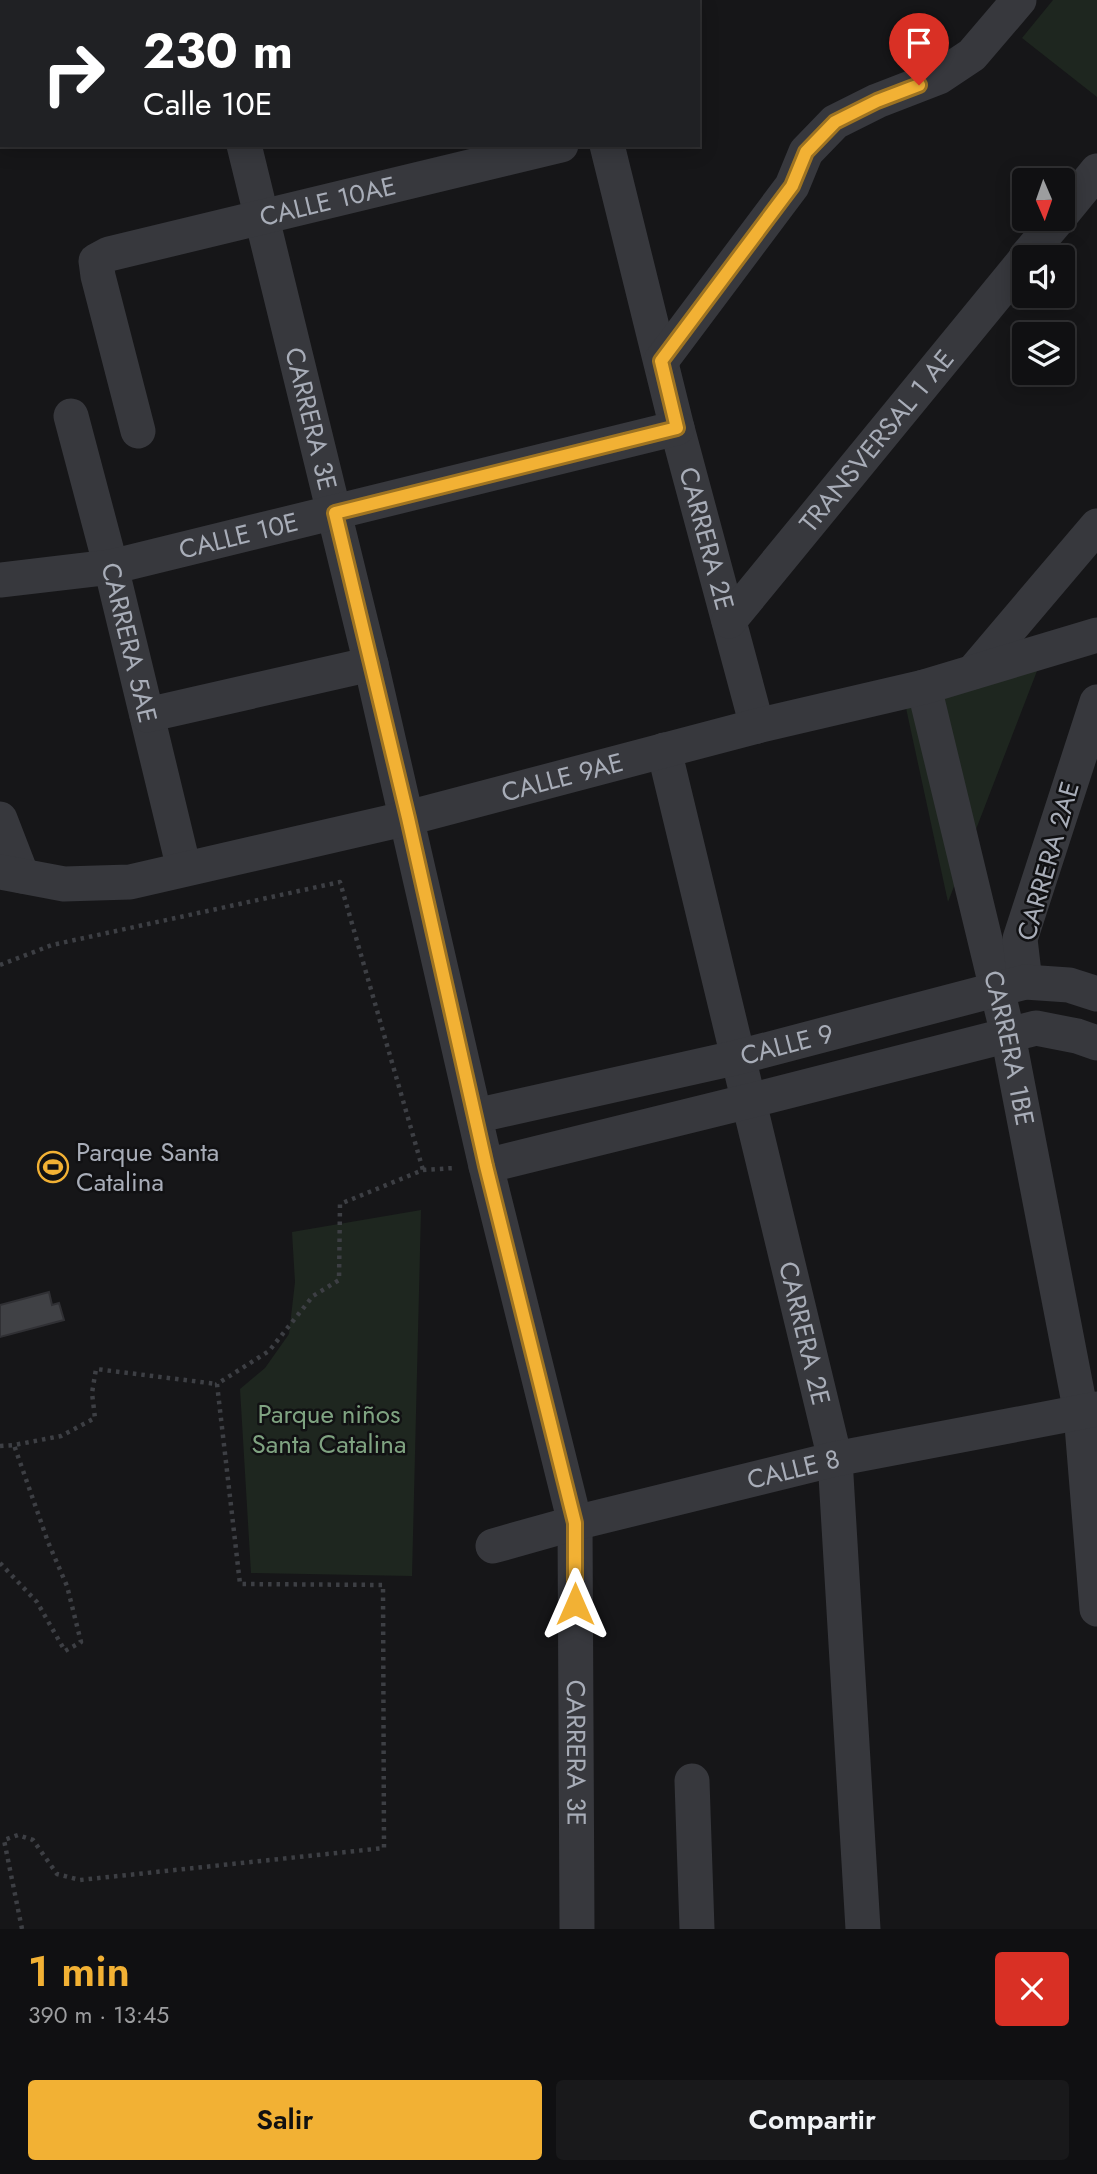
<!DOCTYPE html>
<html lang="es">
<meta charset="utf-8">
<style>
body{margin:0;font-family:Jost,sans-serif;background:#19191b;color:#f1f3f6;height:100vh;display:flex;flex-direction:column;font-size:26px;white-space:nowrap}
*{box-sizing:border-box;margin:0}
p{font-size:23px;color:#9c9d9f}
.icon{flex:none;width:38px;height:38px;fill:none;stroke:currentColor;stroke-width:2;stroke-linecap:round;stroke-linejoin:round}
.map{position:relative;height:1929px;overflow:hidden}
.drawer{display:flex;flex-direction:column;background:#101012;flex:1}
.drawer>*{flex:none}
.banner{position:absolute;left:0px;top:0px;width:700px;height:147px;box-shadow:0 4px 18px #0003,0 0 0 2px #303032;background:#202124;color:#fff;overflow:hidden}
.needle{width:46px;rotate:178deg}
.buttons{position:absolute;left:1012px;top:168px;display:grid;gap:14px}
.buttons a{display:grid;place-items:center;width:63px;height:63px;border-radius:7px;background:#101012;box-shadow:0 4px 18px #0003,0 0 0 2px #303032;font-size:35px}
.pin{position:absolute;display:grid;place-items:center;width:60px;height:60px;color:#fff;margin:-72px -30px;border-radius:50% 50% 50% 0;rotate:-45deg;box-shadow:0 0 7px #0007}
.pin .icon{rotate:45deg}
.me{position:absolute;width:77px;margin:-38px;rotate:0deg;stroke-linejoin:round;filter:drop-shadow(0 0 5px #0008)}
.turn{display:flex;align-items:center;gap:24px;height:147px;padding:0 28px;font-size:32px}
.turn .icon{width:91px;height:91px;stroke-width:2.5}
.turn b{display:block;font-size:49px;line-height:60px}
.round{display:grid;place-items:center;flex:none;width:74px;height:74px;border-radius:7px;background:#19191b}
.summary{display:flex;align-items:center;justify-content:space-between;height:119px;padding:0 28px}
h1{font-size:42px;font-weight:600;line-height:52px;color:#f2b134}
.cta{display:flex;gap:14px;margin-top:auto;padding:14px 28px}
.cta a{flex:1;height:80px;border-radius:7px;background:#f2b134;color:#111;font-size:28px;font-weight:600;line-height:80px;text-align:center}
.cta a+a{background:#19191b;color:#f1f3f6}
.map>svg:first-child{display:block}
.green{fill:#1e261f}
.building{fill:#404145;stroke:#303034;stroke-width:2}
.lines{fill:none;stroke-linecap:round;stroke-linejoin:round}
.path{stroke:#3d3f44;stroke-width:4.5;stroke-dasharray:3.5 5;stroke-linecap:butt}
.minor{stroke:#37383d;stroke-width:35}
.route-casing{stroke:#9d7322;stroke-width:18}
.route{stroke:#f2b134;stroke-width:12}
.labels{text-anchor:middle;dominant-baseline:central;stroke-width:5;stroke-linejoin:round;paint-order:stroke}
.street-label{font-size:26px;fill:#a8adb8;stroke:#111113}
.poi-label{font-size:26px;fill:#a8adb8;stroke:#111113;text-anchor:start}
.park-label{font-size:26px;fill:#7fa381;stroke:#111113}
</style>
<div class="map">
<svg width="1097" height="1929" viewBox="0 0 1097 1929">
<rect width="100%" height="100%" fill="#161618"/>
<path class="green" d="M1053,0H1097V97L1022,38Z
M1042,658L948,902L906,708Z
M421,1210L412,1576L251,1573L240,1389L265,1368L289,1334L295,1282L292,1232Z"/>
<path class="building" d="M49,1292L52,1305L59,1303L64,1320L0,1337V1305Z"/>
<g class="lines">
<path class="path" d="M0,965L52,945L340,882L423,1170
M0,1446L14,1445L61,1436L95,1418L92,1393L96,1369L217,1384
M0,1563L37,1602L65,1651L81,1642L67,1586L48,1542L14,1445
M22,1929L4,1840L18,1835L33,1840L57,1874L80,1880L384,1848L383,1585L240,1584L217,1384L269,1351L313,1296L339,1280L340,1204L423,1170L454,1168"/>
<g class="minor">
<path d="M209,0V2"/>
<path d="M571,0V2"/>
<path d="M163,2L172,0"/>
<path id="s1" d="M244,145L371,664L486,1166L575,1523L577,1929"/>
<path id="s2" d="M607,145L677,428L757,726"/>
<path d="M1062,214L1097,171"/>
<path d="M1026,257L1058,219"/>
<path d="M661,361L792,186L806,152L835,122L877,101L939,77L972,55L1019,0"/>
<path id="s3" d="M71,416L111,567L184,869"/>
<path id="s4" d="M138,431L98,276L96,261L109,254L561,145"/>
<path id="s5" d="M0,580L111,567L677,428"/>
<path id="s6" d="M729,621L1024,261"/>
<path d="M973,672L1097,526"/>
<path id="s7" d="M924,687L1008,1035L1081,1413L1097,1609"/>
<path d="M147,715L371,664"/>
<path id="s8" d="M664,750L835,1459L863,1929"/>
<path d="M0,819L22,876"/>
<path id="s9" d="M0,872L64,884L130,882L408,818L757,726L924,687L1097,635"/>
<path d="M1025,982L1020,939L1097,702"/>
<path id="s10" d="M475,1116L739,1057L1025,982L1069,985L1097,994"/>
<path d="M486,1166L749,1101L1036,1028L1077,1036L1097,1043"/>
<path id="s11" d="M493,1546L575,1523L835,1459L1097,1409"/>
<path d="M692,1781L697,1929"/>
</g>
</g>
<g class="lines">
<g class="route-casing">
<path id="route" d="M575,1604V1523L486,1166L408,818L335,513L677,428L661,361L792,186L806,152L835,122L877,101L919,85"/>
</g>
<use href="#route" class="route"/>
</g>
<defs>
<g id="stadium-ring" transform="scale(1.575)"><circle r="9.5" fill="#111113" stroke="#f2b134" stroke-width="1.5"/><path d="M0-5a6.5 5 0 1 0 0 10a6.5 5 0 1 0 0-10ZM-3.5-1.8h7v3.6h-7Z" fill="#f2b134"/></g>
</defs>
<g fill-rule="evenodd">
<use href="#stadium-ring" x="53" y="1167"/>
</g>
<g class="labels">
<g class="street-label">
<text stroke="none"><textPath href="#s4" startOffset="415">CALLE 10AE</textPath></text>
<text stroke="none"><textPath href="#s1" startOffset="282">CARRERA 3E</textPath></text>
<text stroke="none"><textPath href="#s6" startOffset="233">TRANSVERSAL 1 AE</textPath></text>
<text stroke="none"><textPath href="#s5" startOffset="243">CALLE 10E</textPath></text>
<text stroke="none"><textPath href="#s2" startOffset="406">CARRERA 2E</textPath></text>
<text stroke="none"><textPath href="#s3" startOffset="234">CARRERA 5AE</textPath></text>
<text stroke="none"><textPath href="#s9" startOffset="576">CALLE 9AE</textPath></text>
<text transform="translate(1048 861) rotate(-74)">CARRERA 2AE</text>
<text stroke="none"><textPath href="#s10" startOffset="320">CALLE 9</textPath></text>
<text stroke="none"><textPath href="#s7" startOffset="371">CARRERA 1BE</textPath></text>
<text stroke="none"><textPath href="#s8" startOffset="600">CARRERA 2E</textPath></text>
<text stroke="none"><textPath href="#s11" startOffset="310">CALLE 8</textPath></text>
<text stroke="none"><textPath href="#s1" startOffset="1647">CARRERA 3E</textPath></text>
</g>
<g class="poi-label">
<text x="76" y="1152">Parque Santa<tspan x="76" dy="30">Catalina</tspan></text>
</g>
<g class="park-label">
<text x="329" y="1414">Parque niños<tspan x="329" dy="30">Santa Catalina</tspan></text>
</g>
</g>
</svg>
<div class="buttons">
<a><svg class="needle" viewBox="-14 -14 28 28"><path d="M0-13l5 13h-10z" fill="#e53935"/><path d="M0 13l5-13h-10z" fill="#9c9d9f"/></svg></a>
<a><svg class="icon" aria-label="sound" viewBox="0 0 24 24"><path d="M4 9h4l5-4v14l-5-4H4zM17 9q2 3 0 6"/></svg></a>
<a><svg class="icon" aria-label="layers" viewBox="0 0 24 24"><path d="M12 4l9 5-9 5-9-5zM3 14l9 5 9-5"/></svg></a>
</div>
<div class="pin" style="left:919px;top:85px;background:#d93025"><svg class="icon" aria-label="arrive" viewBox="0 0 24 24"><path d="M6 21V4h12l-3 4 3 4H6"/></svg></div>
<svg class="me" style="left:575px;top:1604px" viewBox="-20 -20 40 40"><path d="M0-17L14 15 0 8-14 15z" fill="#f2b134" stroke="#fff" stroke-width="4"/></svg>
<div class="banner">
<div class="turn"><svg class="icon" aria-label="right" viewBox="0 0 24 24"><path d="M7 20v-9h11M14 6l5 5-5 5"/></svg><div><b>230 m</b>Calle 10E</div></div>
</div>
</div>
<section class="drawer">
<div class="summary"><div><h1>1 min</h1><p>390 m · 13:45</p></div><a class="round" style="background:#d93025;color:#fff"><svg class="icon" aria-label="close" viewBox="0 0 24 24"><path d="M6 6l12 12M18 6L6 18"/></svg></a></div>
<div class="cta"><a>Salir</a><a>Compartir</a></div>
</section>
